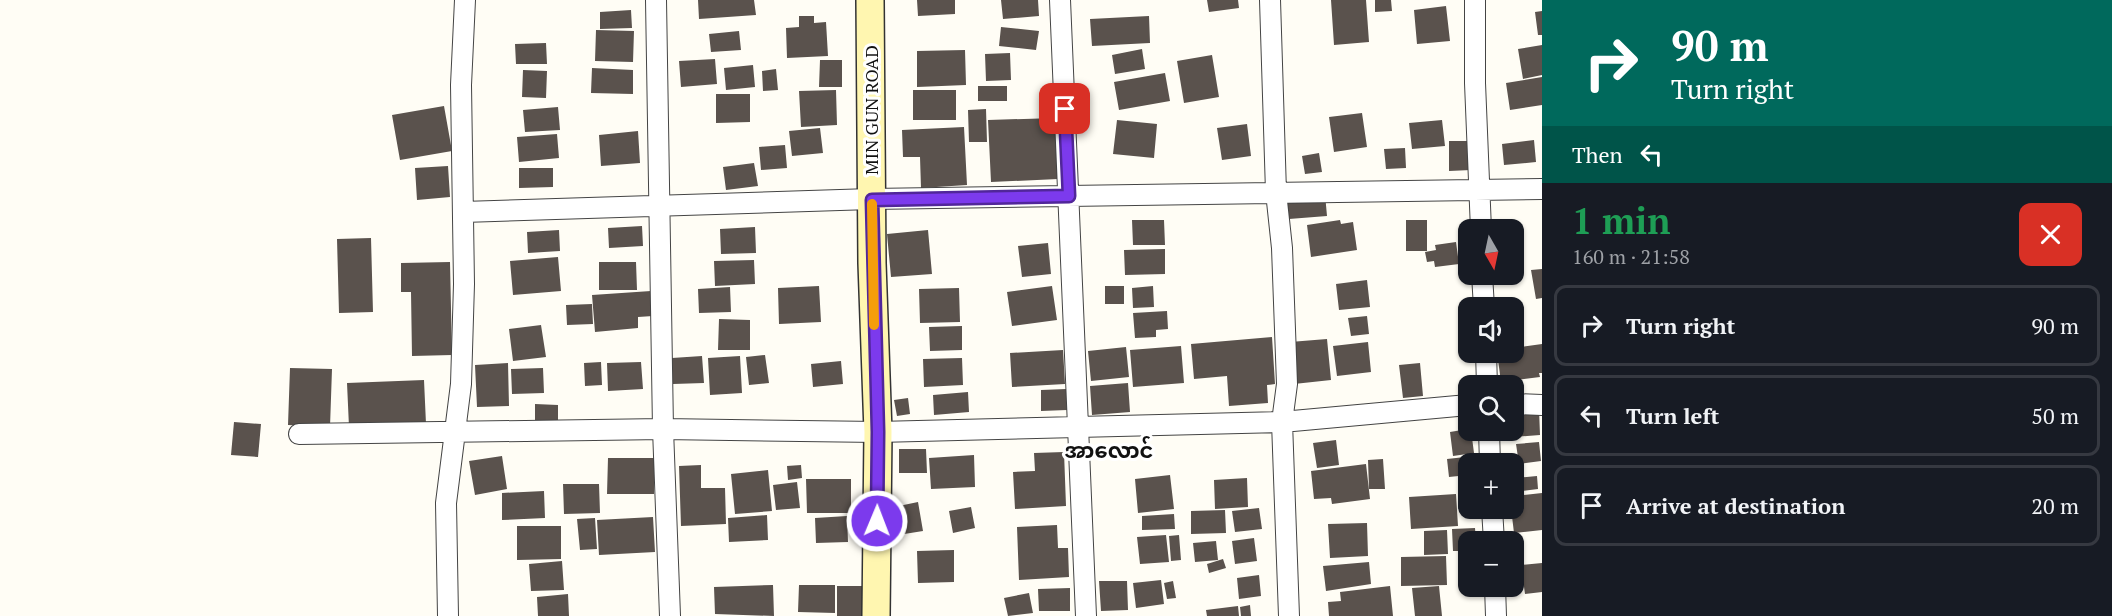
<!DOCTYPE html>
<meta charset="utf-8">
<style>
body{margin:0;font-family:"PT Serif","Noto Sans Myanmar",serif;background:#20242c;color:#f1f3f6;height:100vh;display:flex;flex-direction:column;font-size:22px;white-space:nowrap}
*{box-sizing:border-box;margin:0}
p{font-size:20px;color:#9ea1a6}
.icon{flex:none;width:33px;height:33px;fill:none;stroke:currentColor;stroke-width:2;stroke-linecap:round;stroke-linejoin:round}
.map{position:relative;flex:1;overflow:hidden}
.side{display:flex;flex-direction:column;background:#171b24;width:570px}
.side>*{flex:none}
.top-card{background:#00695c;color:#fff;overflow:hidden}
.needle{width:39px;rotate:171deg}
.fabs{position:absolute;left:1458px;top:219px;display:grid;gap:12px}
.fabs a{display:grid;place-items:center;width:66px;height:66px;border-radius:12px;background:#171b24;box-shadow:0 2px 4px #0004;font-size:30px}
.pin{position:absolute;display:grid;place-items:center;width:51px;height:51px;color:#fff;margin:-26px;border-radius:12px;box-shadow:0 3px 9px #0006}
.me{position:absolute;width:66px;margin:-33px;rotate:1deg;stroke-linejoin:round;filter:drop-shadow(0 0 4px #0008)}
.turn{display:flex;align-items:center;gap:21px;height:126px;padding:0 30px;font-size:27px}
.turn .icon{width:78px;height:78px;stroke-width:2.5}
.turn b{display:block;font-size:42px;line-height:51px}
.then{display:flex;align-items:center;height:57px;padding:0 30px;background:#0003;gap:12px;font-size:22px}
.round{display:grid;place-items:center;flex:none;width:63px;height:63px;border-radius:12px;background:#20242c}
.overview{display:flex;align-items:center;justify-content:space-between;height:102px;padding:0 30px}
h1{font-size:36px;font-weight:700;line-height:45px;color:#1e9e55}
ul{padding:0;list-style:none}
li{display:flex;align-items:center;gap:18px;height:81px;margin:0 12px 9px;padding:0 18px;border:3px solid #363941;border-radius:12px}
li div{flex:1}
li b{display:block;font-size:22px}
li em{font-style:normal}
main{display:flex;flex:1;min-height:0}
.map>svg:first-child{display:block}
.building{fill:#5a524d}
.lines{fill:none;stroke-linecap:round;stroke-linejoin:round}
.street-casing{stroke:#444;stroke-width:22}
.secondary-casing{stroke:#333;stroke-width:30}
.street{stroke:#fff;stroke-width:20}
.secondary{stroke:#fff6b0;stroke-width:27}
.route-casing{stroke:#51269a;stroke-width:15}
.route{stroke:#7c3aed;stroke-width:10}
.slow{stroke:#f59e0b;stroke-width:10}
.labels{text-anchor:middle;dominant-baseline:central;stroke-width:6;stroke-linejoin:round;paint-order:stroke}
.street-label{font-size:18px;fill:#111;stroke:#fff}
.quarter-label{font-size:21px;font-weight:bold;fill:#111;stroke:#fff}
</style>
<main>
<div class="map">
<svg width="1542" height="616" viewBox="0 0 1542 616">
<rect width="100%" height="100%" fill="#fffdf5"/>
<path class="building" d="M698,0H754L756,15L699,19Z
M917,0H955V14L918,16Z
M1001,0H1038L1039,16L1003,19Z
M1207,0H1238L1239,8L1209,12Z
M1331,0H1366L1369,42L1334,45Z
M1375,0H1391L1392,11L1375,12Z
M1446,6L1450,41L1417,44L1414,10Z
M631,10L632,28L600,29V12Z
M1542,11V35H1538L1535,12Z
M799,16H814V23L826,22L828,56L787,58L786,28L799,27Z
M1149,16L1150,43L1092,46L1090,19Z
M1001,27L1039,31L1036,50L999,46Z
M596,30L634,31L633,62L595,61Z
M739,31L741,50L711,52L709,34Z
M546,43L547,64H516L515,44Z
M1542,45V75L1523,79L1518,49Z
M1142,49L1145,69L1115,74L1112,55Z
M965,50L966,85L917,87V51Z
M1010,53L1011,80L986,81L985,54Z
M1212,55L1219,97L1184,103L1177,61Z
M715,59L717,84L681,87L679,61Z
M820,60H842V87H819Z
M753,65L755,87L726,90L724,68Z
M592,68L633,70V94L591,93Z
M776,69L778,90L763,91L762,71Z
M523,70L547,71L546,98L522,97Z
M1165,73L1170,101L1119,110L1114,82Z
M1542,77V105L1510,110L1506,83Z
M978,86H1007V101H978Z
M836,90L837,125L801,127L799,91Z
M913,90H956V120H913Z
M716,94H750V122L716,123Z
M444,106L452,151L400,160L392,115Z
M558,107L560,130L525,132L523,110Z
M986,109L987,142H969L968,110Z
M1362,113L1367,147L1334,152L1329,117Z
M1055,118L1058,179L991,182L988,120Z
M1117,120L1157,124L1154,158L1113,154Z
M1442,120L1445,146L1412,149L1409,123Z
M1247,124L1251,156L1222,160L1217,128Z
M964,127L967,185L921,188L920,157H903L902,130Z
M820,128L823,153L792,156L789,131Z
M638,131L640,163L601,166L599,135Z
M557,134L559,158L519,162L517,137Z
M1534,140L1536,162L1504,165L1502,144Z
M1449,141H1471V170L1449,171Z
M785,145L787,168L761,170L759,147Z
M1405,148L1406,168L1386,169L1384,149Z
M1319,153L1322,172L1305,174L1302,156Z
M754,163L758,186L726,190L723,167Z
M448,166L450,197L417,200L415,168Z
M519,168H553V187L519,188Z
M1325,194L1327,216L1289,219L1287,198Z
M1132,220H1164L1165,245H1133Z
M1340,220L1341,224L1353,222L1357,250L1311,257L1307,225Z
M1406,220H1427V251H1406Z
M642,226L643,246L609,248L608,228Z
M755,227L756,253L721,254L720,229Z
M559,230L560,251L528,253L527,232Z
M928,230L932,274L891,277L887,234Z
M371,238L373,312L339,313L337,239Z
M1456,242L1459,264L1435,267L1434,261L1427,262L1425,252L1436,250L1435,245Z
M1048,243L1051,274L1022,277L1018,246Z
M1165,249V274L1125,275L1124,250Z
M558,257L561,291L513,295L510,261Z
M754,260L755,284L715,286L714,261Z
M450,262L452,355L412,356L411,292H401V263Z
M599,262H636L637,290H599Z
M1542,269V298L1536,299L1531,270Z
M1367,280L1370,307L1339,310L1336,284Z
M819,286L821,322L779,324L778,288Z
M1052,286L1057,320L1012,326L1007,292Z
M1105,286H1124V304H1105Z
M1153,286L1154,307L1133,308L1132,288Z
M730,287L731,312L699,313L698,289Z
M959,288L960,322L920,323L919,289Z
M651,291L653,316L638,317V328L595,332L592,295Z
M592,304L593,324L567,325L566,305Z
M1167,311L1168,329L1156,330V337L1135,338L1133,313Z
M1367,316L1369,334L1351,336L1348,318Z
M719,319L750,320V350H718Z
M541,325L546,357L513,361L509,329Z
M962,326V350L930,351L929,327Z
M1272,337L1275,384L1267,385L1268,403L1229,406L1227,376L1194,379L1191,344Z
M1327,339L1331,380L1294,384L1290,342Z
M1368,342L1371,372L1337,376L1333,346Z
M1542,344V373H1539L1540,377L1501,382L1497,352H1514V348Z
M1181,346L1184,383L1133,387L1130,350Z
M1126,347L1129,377L1091,381L1088,351Z
M1063,350L1065,384L1012,387L1010,353Z
M765,355L769,383L749,385L746,357Z
M702,356L704,383L673,384L672,358Z
M740,356L742,393L710,395L708,358Z
M962,358L963,385L924,387L923,359Z
M841,361L843,384L813,387L811,364Z
M601,362L602,385L585,386L584,363Z
M641,362L643,389L608,391L607,363Z
M508,363L509,406L477,407L475,365Z
M1420,363L1423,396L1403,398L1399,365Z
M290,368L332,369L330,427L288,425Z
M543,368L544,393L512,394L511,369Z
M424,380L426,424L349,427L347,383Z
M1128,383L1130,412L1092,415L1090,386Z
M1066,389L1067,410L1041,411V390Z
M968,392L969,412L934,415L933,395Z
M908,398L910,414L897,416L894,400Z
M535,404L558,405V420H535Z
M1539,409L1540,435L1512,437L1514,411Z
M234,422L261,424L258,457L231,455Z
M1468,429L1471,430L1474,453L1453,456L1450,432Z
M1336,440L1339,465L1317,468L1313,443Z
M1539,442L1541,461L1519,464L1516,444Z
M899,449H926L927,473H899Z
M1064,452L1066,506L1015,509L1013,472L1035,471L1034,453Z
M974,455L975,487L931,489L929,458Z
M502,456L507,489L475,495L469,461Z
M1474,456L1475,464H1468V475L1449,477L1447,459Z
M608,458H654V494H607Z
M1383,459L1385,489H1369L1368,460Z
M1366,464L1370,499L1332,504L1331,498L1314,499L1311,471Z
M701,465V488H725L726,524L681,526L679,466Z
M801,465L802,478L788,480L787,466Z
M768,470L772,511L735,514L731,474Z
M1170,475L1174,509L1138,513L1135,479Z
M1537,476L1538,489L1514,492V478Z
M1247,478L1248,507L1215,509L1214,480Z
M806,479H851V513H807Z
M797,482L800,508L776,510L773,485Z
M563,484H599L600,513L564,514Z
M544,491L545,518L502,520V493Z
M1542,493V530L1514,533L1511,508H1514V496Z
M1456,494L1458,526L1411,529L1409,497Z
M918,502L923,531L898,535L894,507Z
M971,507L975,528L953,533L949,511Z
M1259,508L1262,529L1235,532L1232,511Z
M1225,510L1226,533L1191,534V511Z
M1174,514L1175,529L1142,530V516Z
M767,515L768,540L729,542L728,518Z
M847,516L848,542L816,543L815,518Z
M653,517L655,552L599,555L597,520Z
M595,518L597,549L580,550L577,519Z
M1367,523L1368,556L1330,558L1328,524Z
M1057,525L1058,548H1068L1069,577L1019,580L1017,527Z
M517,526H561V559L517,560Z
M1475,528L1476,542H1468V551H1453L1452,529Z
M1447,530L1448,554L1424,555V531Z
M1166,535L1169,562L1140,564L1137,537Z
M1179,535L1181,560L1171,561L1169,536Z
M1254,538L1257,561L1235,564L1232,541Z
M1216,541L1218,560L1195,562L1193,543Z
M954,550V582L918,583L917,551Z
M1446,556L1447,585L1401,586V557Z
M1223,559L1226,568L1209,573L1207,564Z
M562,561L564,590L531,591L529,564Z
M1369,562L1371,584L1326,591L1323,566Z
M1542,563V592L1525,594L1521,565Z
M1259,575L1261,596L1239,599L1237,578Z
M1161,580L1164,604L1136,608L1133,583Z
M1099,581H1127L1128,610L1101,611Z
M1173,581L1176,598L1167,599L1164,583Z
M773,585L774,616L715,614L714,587Z
M799,585H835V613L798,612Z
M837,586H863V616H837Z
M1390,586L1393,616H1329L1328,602L1341,601L1340,592Z
M1439,586L1442,616H1415L1412,588Z
M1070,588V611H1039L1038,589Z
M1029,593L1033,613L1008,616L1004,598Z
M568,594L569,616H538L537,597Z
M1250,605L1251,616H1241L1240,607Z
M1238,606L1239,616H1207L1206,610Z"/>
<g class="lines">
<g class="street-casing">
<path id="street" d="M656,0L663,429L670,616
M1060,0L1086,616
M1270,0L1276,192L1282,248L1287,384L1282,422L1289,616
M1475,0V83L1481,230
M463,212L871,199L1542,189
M1482,274L1484,308
M1486,352L1487,386
M1514,404L1542,405
M1489,430L1490,464
M299,434L663,429L878,432L1282,422L1468,405
M1492,508L1494,542
M1495,586L1496,616
M448,616L446,503L461,384L464,284L461,85L465,0"/>
</g>
<g class="secondary-casing">
<path id="secondary" d="M870,0L872,263L878,432L876,616"/>
</g>
<use href="#street" class="street"/>
<use href="#secondary" class="secondary"/>
</g>
<g class="lines">
<g class="route-casing">
<path id="route" d="M877,521L878,432L872,200L1069,196L1065,109"/>
</g>
<use href="#route" class="route"/>
<path class="slow" d="M872,204L874,325"/>
</g>
<g class="labels">
<g class="street-label">
<text transform="translate(871 110) rotate(-90)">MIN GUN ROAD</text>
</g>
<g class="quarter-label">
<text x="1109" y="450">အာလောင်</text>
</g>
</g>
</svg>
<div class="fabs">
<a><svg class="needle" viewBox="-14 -14 28 28"><path d="M0-13l5 13h-10z" fill="#e53935"/><path d="M0 13l5-13h-10z" fill="#9ea1a6"/></svg></a>
<a><svg class="icon" aria-label="sound" viewBox="0 0 24 24"><path d="M4 9h4l5-4v14l-5-4H4zM17 9q2 3 0 6"/></svg></a>
<a><svg class="icon" aria-label="search" viewBox="0 0 24 24"><circle cx="10" cy="10" r="6"/><path d="M15 15l6 6"/></svg></a>
<a>+</a>
<a>−</a>
</div>
<div class="pin" style="left:1065px;top:109px;background:#d93025"><svg class="icon" aria-label="arrive" viewBox="0 0 24 24"><path d="M6 21V4h12l-3 4 3 4H6"/></svg></div>
<svg class="me" style="left:877px;top:521px" viewBox="-20 -20 40 40"><circle r="17" fill="#7c3aed" stroke="#fff" stroke-width="3"/><path d="M0-11L8 9 0 5-8 9z" fill="#fff"/></svg>
</div>
<section class="side">
<div class="top-card">
<div class="turn"><svg class="icon" aria-label="right" viewBox="0 0 24 24"><path d="M7 20v-9h11M14 6l5 5-5 5"/></svg><div><b>90 m</b>Turn right</div></div>
<div class="then">Then<svg class="icon" aria-label="left" viewBox="0 0 24 24"><path d="M17 20v-9H6M10 6l-5 5 5 5"/></svg></div>
</div>
<div class="overview"><div><h1>1 min</h1><p>160 m · 21:58</p></div><a class="round" style="background:#d93025;color:#fff"><svg class="icon" aria-label="close" viewBox="0 0 24 24"><path d="M6 6l12 12M18 6L6 18"/></svg></a></div>
<ul>
<li><svg class="icon" aria-label="right" viewBox="0 0 24 24"><path d="M7 20v-9h11M14 6l5 5-5 5"/></svg><div><b>Turn right</b></div><em>90 m</em></li>
<li><svg class="icon" aria-label="left" viewBox="0 0 24 24"><path d="M17 20v-9H6M10 6l-5 5 5 5"/></svg><div><b>Turn left</b></div><em>50 m</em></li>
<li><svg class="icon" aria-label="arrive" viewBox="0 0 24 24"><path d="M6 21V4h12l-3 4 3 4H6"/></svg><div><b>Arrive at destination</b></div><em>20 m</em></li>
</ul>
</section>
</main>
